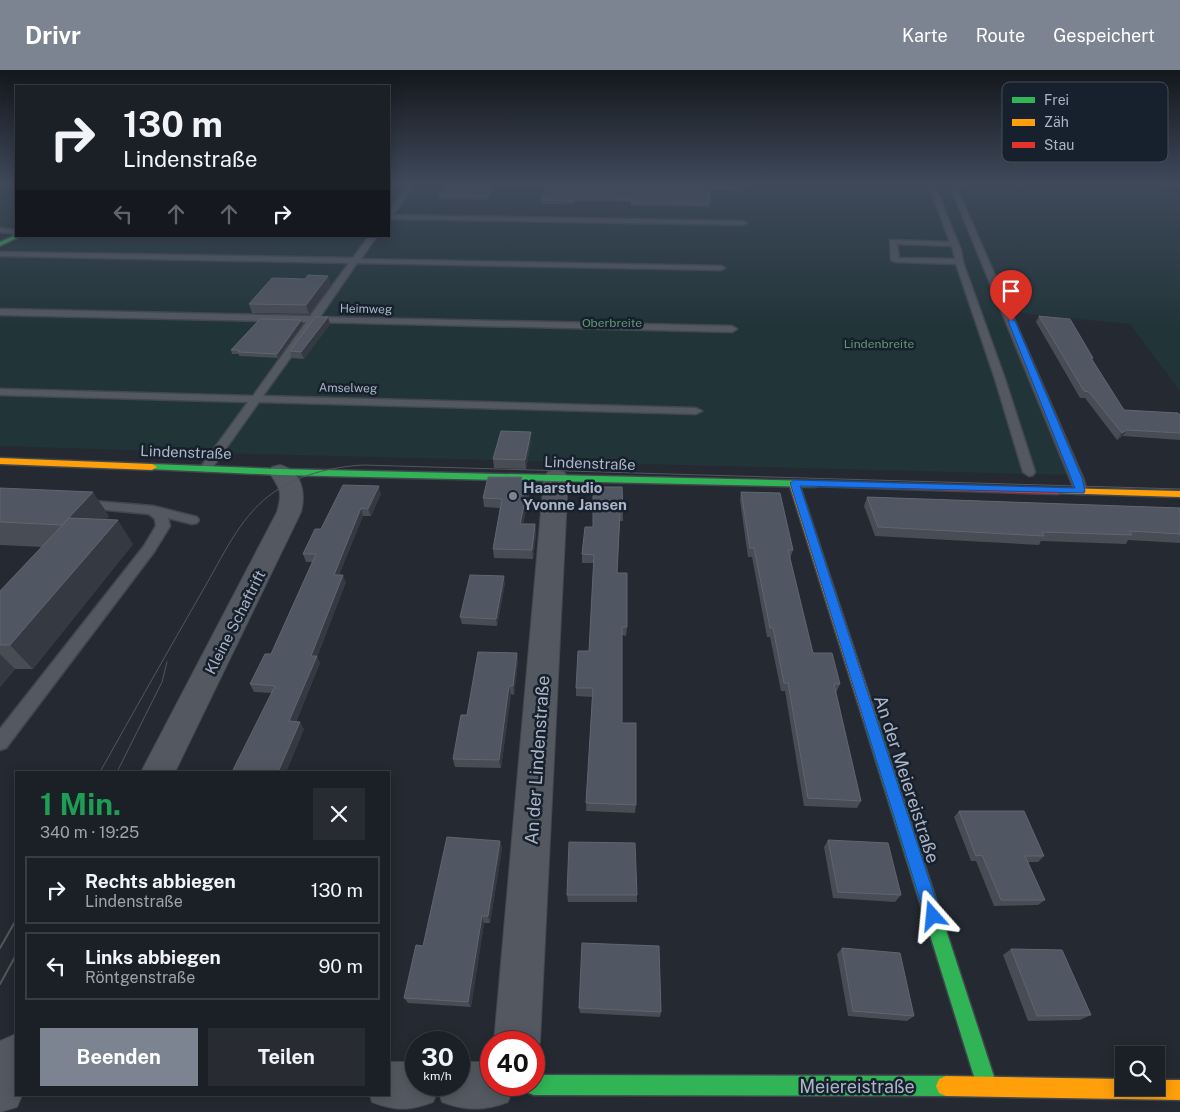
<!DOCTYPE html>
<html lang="de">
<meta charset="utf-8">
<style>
body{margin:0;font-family:"Public Sans",sans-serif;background:#282c32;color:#f1f3f6;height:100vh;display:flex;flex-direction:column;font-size:19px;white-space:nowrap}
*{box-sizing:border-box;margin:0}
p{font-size:16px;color:#a0a2a7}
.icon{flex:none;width:28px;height:28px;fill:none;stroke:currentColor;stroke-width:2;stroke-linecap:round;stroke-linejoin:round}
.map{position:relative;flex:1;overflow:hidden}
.panel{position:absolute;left:15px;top:701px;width:375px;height:325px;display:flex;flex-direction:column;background:#1b1f26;border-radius:0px;box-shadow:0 2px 12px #0003,0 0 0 1px #393d43}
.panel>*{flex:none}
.guide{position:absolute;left:15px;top:15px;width:375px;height:152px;border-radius:0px;box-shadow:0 2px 12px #0003,0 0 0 1px #393d43;background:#1b1f26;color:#f1f3f6;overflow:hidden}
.buttons{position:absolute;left:1115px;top:976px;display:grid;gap:10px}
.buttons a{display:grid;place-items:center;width:50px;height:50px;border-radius:0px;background:#1b1f26;box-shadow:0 2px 12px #0003,0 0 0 1px #393d43;font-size:25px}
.speed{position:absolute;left:405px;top:961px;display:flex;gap:10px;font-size:25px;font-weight:700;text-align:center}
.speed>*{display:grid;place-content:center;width:65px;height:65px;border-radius:50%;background:#1b1f26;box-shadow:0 2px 12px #0003,0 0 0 1px #393d43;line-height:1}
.speed small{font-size:12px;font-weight:400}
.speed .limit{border:8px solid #d22;background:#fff;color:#111}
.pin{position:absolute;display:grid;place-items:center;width:42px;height:42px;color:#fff;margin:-51px -21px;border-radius:50% 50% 50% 0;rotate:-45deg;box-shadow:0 0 5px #0007}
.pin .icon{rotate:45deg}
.me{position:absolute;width:55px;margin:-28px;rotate:342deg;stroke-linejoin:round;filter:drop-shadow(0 0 4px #0008)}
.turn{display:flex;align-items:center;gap:18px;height:105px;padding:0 25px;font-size:22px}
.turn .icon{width:65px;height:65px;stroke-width:2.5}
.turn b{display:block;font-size:35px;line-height:42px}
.lanes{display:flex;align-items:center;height:48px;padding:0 25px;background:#0003;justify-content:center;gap:25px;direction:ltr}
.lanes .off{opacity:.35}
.round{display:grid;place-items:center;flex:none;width:52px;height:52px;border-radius:0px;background:#282c32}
.headline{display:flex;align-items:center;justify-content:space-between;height:85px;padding:0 25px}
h1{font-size:30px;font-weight:700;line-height:38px;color:#1e9e55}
.primary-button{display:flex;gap:10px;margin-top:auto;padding:10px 25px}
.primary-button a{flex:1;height:58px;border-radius:0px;background:#7c8492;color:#fff;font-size:20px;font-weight:700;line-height:58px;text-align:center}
.primary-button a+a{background:#282c32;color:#f1f3f6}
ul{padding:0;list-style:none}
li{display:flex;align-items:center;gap:15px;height:68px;margin:0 10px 8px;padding:0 15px;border:2px solid #393d43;border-radius:0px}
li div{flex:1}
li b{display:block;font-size:19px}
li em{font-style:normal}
header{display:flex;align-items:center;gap:30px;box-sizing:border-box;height:70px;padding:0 25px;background:#7c8492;color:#fff}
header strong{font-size:24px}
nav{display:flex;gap:28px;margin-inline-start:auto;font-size:18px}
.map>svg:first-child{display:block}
.green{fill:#213438}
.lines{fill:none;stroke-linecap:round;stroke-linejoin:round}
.lane-casing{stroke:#41464f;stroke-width:3}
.street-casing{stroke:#41464f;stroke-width:2}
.fast-casing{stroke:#41464f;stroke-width:3}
.slow-casing{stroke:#41464f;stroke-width:3}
.jam-casing{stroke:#41464f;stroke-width:3}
.lane{fill:#535861;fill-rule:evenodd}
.street{fill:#535861;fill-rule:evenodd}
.fast{fill:#30b455;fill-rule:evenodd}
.slow{fill:#ff9f0a;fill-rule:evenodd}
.jam{fill:#e5322d;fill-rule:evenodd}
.tram-far1{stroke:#52575e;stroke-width:1}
.tram{stroke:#52575e;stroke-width:2}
.wall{fill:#474c55}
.shaded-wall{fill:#343942}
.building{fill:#515762;stroke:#5f6671}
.route{fill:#1a73e8;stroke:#114b97}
.poi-dot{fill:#7c8492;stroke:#17202d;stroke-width:2}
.labels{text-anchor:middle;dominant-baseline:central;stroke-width:5;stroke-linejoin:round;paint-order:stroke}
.far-street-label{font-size:12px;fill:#abb5c6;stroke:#17202d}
.far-park-label{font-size:12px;fill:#61986f;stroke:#17202d}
.street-label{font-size:15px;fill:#abb5c6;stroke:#17202d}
.poi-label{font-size:15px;font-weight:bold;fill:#abb5c6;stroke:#17202d;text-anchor:start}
.near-street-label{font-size:18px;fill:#abb5c6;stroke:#17202d}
.key{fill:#17202d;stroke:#434d5b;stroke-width:1}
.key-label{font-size:14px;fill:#abb5c6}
</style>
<header>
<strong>Drivr</strong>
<nav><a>Karte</a><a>Route</a><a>Gespeichert</a></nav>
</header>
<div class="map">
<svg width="1180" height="1042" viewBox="0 0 1180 1042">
<rect width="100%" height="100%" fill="#242932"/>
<path class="green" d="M0,113H16V159L0,157Z
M389,113H948L1068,405L216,383L0,376V180L31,166H389Z
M958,113H1137L1144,119L1180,121V321L1130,254L1010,242Z"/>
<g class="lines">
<g class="lane-casing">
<path id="lane" d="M410,113H416L393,145L743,151L747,153L743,155L389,149V141Z
M470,113L741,115L744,117L741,119L473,115Z
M928,113H934L961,180L963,192L1005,309L1035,402L1033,405L1029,406L1023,402L995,309L956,194L895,192L891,190L890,170L950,172ZM897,174L952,176L955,189L899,188Z
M949,113H955L1083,408L1087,421L1086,424H1076L1075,421Z
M0,158L16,160V164L0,162Z
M369,166H377L361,189L721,196L725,198L721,200L357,193L320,247L732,256L737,259L732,262L316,252L263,326L696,338L702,341L696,344L259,332L210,401L206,402L200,398L248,332L0,325V319L253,326L306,252L0,245V239L310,246L349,193L0,186V182L353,188Z
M81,430L153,436L197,447L199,450L197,453L192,454L168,448L170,456L154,482L6,678L0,680V659L144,476L156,456L155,449L149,444L76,437L74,434L76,431Z"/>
</g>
<g class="street-casing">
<path id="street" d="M280,395C302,401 306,423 301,442L175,702H141L277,442C283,421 280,419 269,402L272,397Z
M556,400L564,402L568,407L540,972L534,986V972H494L544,407L548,402Z
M16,964V1025H22L17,1037L0,1042V971Z
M389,992H416V1015H459V992H491V1015H514L508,1032C485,1041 465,1041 442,1032L438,1020L433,1032C410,1041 395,1041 372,1032L370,1025H389Z"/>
</g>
<g class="fast-casing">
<path id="fast" d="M16,165L21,166L0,176V172Z
M152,394L280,399L816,411L821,414L816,417L280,405L149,399L147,397Z
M869,640L874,642L876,646L997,1016L994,1023L987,1026L980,1023L977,1016L862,646L864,642Z
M534,1005L946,1006L953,1009L956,1016L953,1023L946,1026L534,1025L527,1022L524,1015H534Z"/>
</g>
<g class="slow-casing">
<path id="slow" d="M0,388L152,394L157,397L152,400L0,394Z
M794,410L799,413L876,646L874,650L869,652L864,650L862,646L789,413Z
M1058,418L1180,421V427L1055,423L1053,421L1055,419Z
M946,1006L1124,1009V1018H1156V1010H1180V1030L946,1026L939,1023L936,1016L939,1009Z"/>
</g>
<g class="jam-casing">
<path id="jam" d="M816,411L1058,418L1063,421L1058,424L813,416L811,414Z"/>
</g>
<use href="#lane" class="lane"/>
<use href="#street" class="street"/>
<use href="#fast" class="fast"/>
<use href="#slow" class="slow"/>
<use href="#jam" class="jam"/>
<path class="tram-far1" d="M100,702C134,641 168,581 203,520C222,488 239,448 270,425C296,405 331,397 363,395L1180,419
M117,702L162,612L167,592"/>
<path class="tram" d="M0,878L16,850
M0,914L16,885"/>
</g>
<path class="wall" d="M1169,113H1180V119L1172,113Z
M473,114L495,117L488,130L439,129V126Z
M547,115L710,134L709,137L631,136V132L574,131L573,134H541V130Z
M305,209L331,215L309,244L252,243L249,234Z
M1039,246L1093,288L1092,290L1124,340L1180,345V370L1123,366L1117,370L1085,328H1080L1036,252Z
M328,247L330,254L304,289L292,288L290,281Z
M301,250L302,254L278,288L239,286V284H232L231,280Z
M531,371L526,399L494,398L493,389Z
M522,407V412L530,421L523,454H535L536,463L533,489L494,488L493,479L500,438L484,437L483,428Z
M622,417L623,451H620L617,503L627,557L626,566L622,565V653L636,735L635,743L586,741L592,627L576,626V618L589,581L594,493H582V484L593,457Z
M0,418L109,446L105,450L133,474L33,599H15L0,617V521L42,477L0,475Z
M741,422L793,480L790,489L813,583L840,614L836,623L861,731L857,738L804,736L785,621H781L770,567H767L752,487H748L740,430Z
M381,424L371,446H363L339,505L346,512L317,587L320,593L296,652L304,659L286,702H232L272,623L254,622L250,614L271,584L313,492H306L303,484L321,459Z
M867,427L1180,438V473L1128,470L1126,474L1041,471L1039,475L875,466L864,436Z
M505,513L497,556L462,554L460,547Z
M518,591L514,625L511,624L501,698L455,697L453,689L467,645Z
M959,741L1044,786L1038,792H1028L1045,830L1038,835L994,836L976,791H971L954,747Z
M828,770L901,825L895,832L833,828L824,777Z
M500,771L502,778L490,853H484L471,937L408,933L404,928L423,876Z
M567,825H637V832H568Z
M842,878L914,946L907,951L848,946L837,884Z
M1011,879L1091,945L1080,950L1028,951L1003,885Z
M579,938L661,942L660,947L580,943Z"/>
<path class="shaded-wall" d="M495,114V117L488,130V127Z
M328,206L331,215L309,244L306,235Z
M328,247L330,254L304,289L301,282Z
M301,250L302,254L278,288L277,284Z
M1127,360L1123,366L1117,370L1122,363Z
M531,362V371L526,399L525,390Z
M529,412L530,421L521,463L520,454Z
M379,416L381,424L371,446L368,439Z
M93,422L109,446L79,479L62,455Z
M361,438L363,446L336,512L334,505Z
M118,450L133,474L33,599L10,575Z
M535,454L536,463L533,489L532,480Z
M343,505L346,512L317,587L320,593L293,658L289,651L311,586Z
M504,506L505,513L497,556L496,549Z
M517,583L518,591L514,625L513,616Z
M0,584L15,599L0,617Z
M509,616L511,624L501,698L499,690Z
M300,652L304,659L286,702H278Z
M500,771L502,778L490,853L488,846Z
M482,846L484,853L471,937L468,932Z"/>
<path class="building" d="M449,113H470L473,114H495L488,127L439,126Z
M547,115L709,117L710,134L631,133L632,129L574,128L573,131L541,130Z
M308,205L328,206L306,235L249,234L272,208L305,209Z
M1039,246L1070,249L1093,288H1091L1124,340L1178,343L1180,345V363L1127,360L1122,363L1089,322L1084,321Z
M315,247H328L301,282L290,281Z
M260,249L301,250L277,284L238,282L239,280H231Z
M501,361L531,362L525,390L493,389Z
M488,407H522L521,412H529L520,454H535L532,480L493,479L502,429L483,428Z
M343,415L379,416L368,439L361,438L334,505H343L311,586H317L289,651L300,652L278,702H232L275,616L250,614L265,584H271L316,484H303L315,459H321Z
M593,417H622L623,442H620L617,503H627V557H622V653H636V735L586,733L593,618H576L578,581H589L594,485L582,484L585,457H593Z
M0,418L93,422L62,455L0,452Z
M741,422L780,423L793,480H788L813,583H832L840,614H834L861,731L808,728L788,613H784L773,558H770L754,478H750Z
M867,427L1180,438V464L1129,461L1132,465L1042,462L1044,466L878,457Z
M69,448L118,450L10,575H0V521Z
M470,505L504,506L496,549L460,547Z
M478,582L517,583L513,616H509L499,690L453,689L461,645H467Z
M959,741H1024L1044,786H1025L1045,830H1001L982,785L976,786Z
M447,767L500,771L488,846H482L468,932L404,928L416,875L423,876Z
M828,770L888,773L901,825L838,822Z
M569,772L635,773L637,825H567Z
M582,873L659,876L661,942L579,938Z
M842,878L900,883L914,946L853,941Z
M1011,879L1062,880L1091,945L1037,946Z"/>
<linearGradient id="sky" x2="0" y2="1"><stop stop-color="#14171c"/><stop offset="0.44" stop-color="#3f495a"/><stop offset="1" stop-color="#3f495a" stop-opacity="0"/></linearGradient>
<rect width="1180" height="258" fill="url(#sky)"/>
<path class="route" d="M1011,249L1015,251L1082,408L1085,421L1084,423L800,416L941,846L939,852L933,855L927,852L925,846L790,413L794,410L1075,418L1008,251Z"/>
<circle class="poi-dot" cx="513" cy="426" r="5"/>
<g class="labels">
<g class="far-street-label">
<text transform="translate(366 239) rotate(1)">Heimweg</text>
<text transform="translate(348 318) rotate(1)">Amselweg</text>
</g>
<g class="far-park-label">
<text x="612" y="253">Oberbreite</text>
<text x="879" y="274">Lindenbreite</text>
</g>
<g class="street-label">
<text transform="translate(186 382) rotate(2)">Lindenstraße</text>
<text transform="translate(590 393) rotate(2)">Lindenstraße</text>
<text transform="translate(235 552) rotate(-63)">Kleine Schaftrift</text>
</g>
<g class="poi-label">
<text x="523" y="417">Haarstudio<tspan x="523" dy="17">Yvonne Jansen</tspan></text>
</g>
<g class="near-street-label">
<text transform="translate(537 690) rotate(-86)">An der Lindenstraße</text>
<text transform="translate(907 709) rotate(72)">An der Meiereistraße</text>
<text x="857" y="1016">Meiereistraße</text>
</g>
</g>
<rect x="1002" y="12" width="166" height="80" rx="8" class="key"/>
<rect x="1012" y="27" width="23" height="6" fill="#30b455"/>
<rect x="1012" y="49" width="23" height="7" fill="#ff9f0a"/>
<rect x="1012" y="72" width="23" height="6" fill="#e5322d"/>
<g class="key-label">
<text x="1044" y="35">Frei</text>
<text x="1044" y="57">Zäh</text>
<text x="1044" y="80">Stau</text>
</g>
</svg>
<div class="buttons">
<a><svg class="icon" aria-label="search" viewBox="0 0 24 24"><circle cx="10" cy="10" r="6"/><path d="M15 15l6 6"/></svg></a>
</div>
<div class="speed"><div>30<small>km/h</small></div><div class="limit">40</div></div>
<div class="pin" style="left:1011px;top:251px;background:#d93025"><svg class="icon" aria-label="arrive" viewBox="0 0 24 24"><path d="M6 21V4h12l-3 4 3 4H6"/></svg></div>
<svg class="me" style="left:933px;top:846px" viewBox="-20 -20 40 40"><path d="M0-17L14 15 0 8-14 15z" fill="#1a73e8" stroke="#fff" stroke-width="4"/></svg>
<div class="guide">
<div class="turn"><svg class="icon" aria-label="right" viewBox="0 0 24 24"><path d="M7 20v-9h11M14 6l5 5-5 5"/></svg><div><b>130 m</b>Lindenstraße</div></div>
<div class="lanes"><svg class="icon off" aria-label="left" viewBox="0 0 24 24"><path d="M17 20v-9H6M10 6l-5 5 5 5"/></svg><svg class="icon off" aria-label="ahead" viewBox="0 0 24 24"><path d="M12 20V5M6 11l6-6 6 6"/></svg><svg class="icon off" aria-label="ahead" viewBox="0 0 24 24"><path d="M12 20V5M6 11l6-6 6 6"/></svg><svg class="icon" aria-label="right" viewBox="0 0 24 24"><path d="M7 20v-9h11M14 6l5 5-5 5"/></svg></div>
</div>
<section class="panel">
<div class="headline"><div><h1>1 Min.</h1><p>340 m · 19:25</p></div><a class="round"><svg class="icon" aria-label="close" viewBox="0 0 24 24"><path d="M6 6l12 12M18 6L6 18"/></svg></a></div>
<ul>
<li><svg class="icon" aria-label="right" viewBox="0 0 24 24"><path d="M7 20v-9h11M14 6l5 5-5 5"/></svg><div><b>Rechts abbiegen</b><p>Lindenstraße</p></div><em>130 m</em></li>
<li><svg class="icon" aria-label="left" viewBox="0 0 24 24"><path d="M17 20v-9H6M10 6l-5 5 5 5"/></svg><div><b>Links abbiegen</b><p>Röntgenstraße</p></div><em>90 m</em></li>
</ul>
<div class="primary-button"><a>Beenden</a><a>Teilen</a></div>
</section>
</div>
